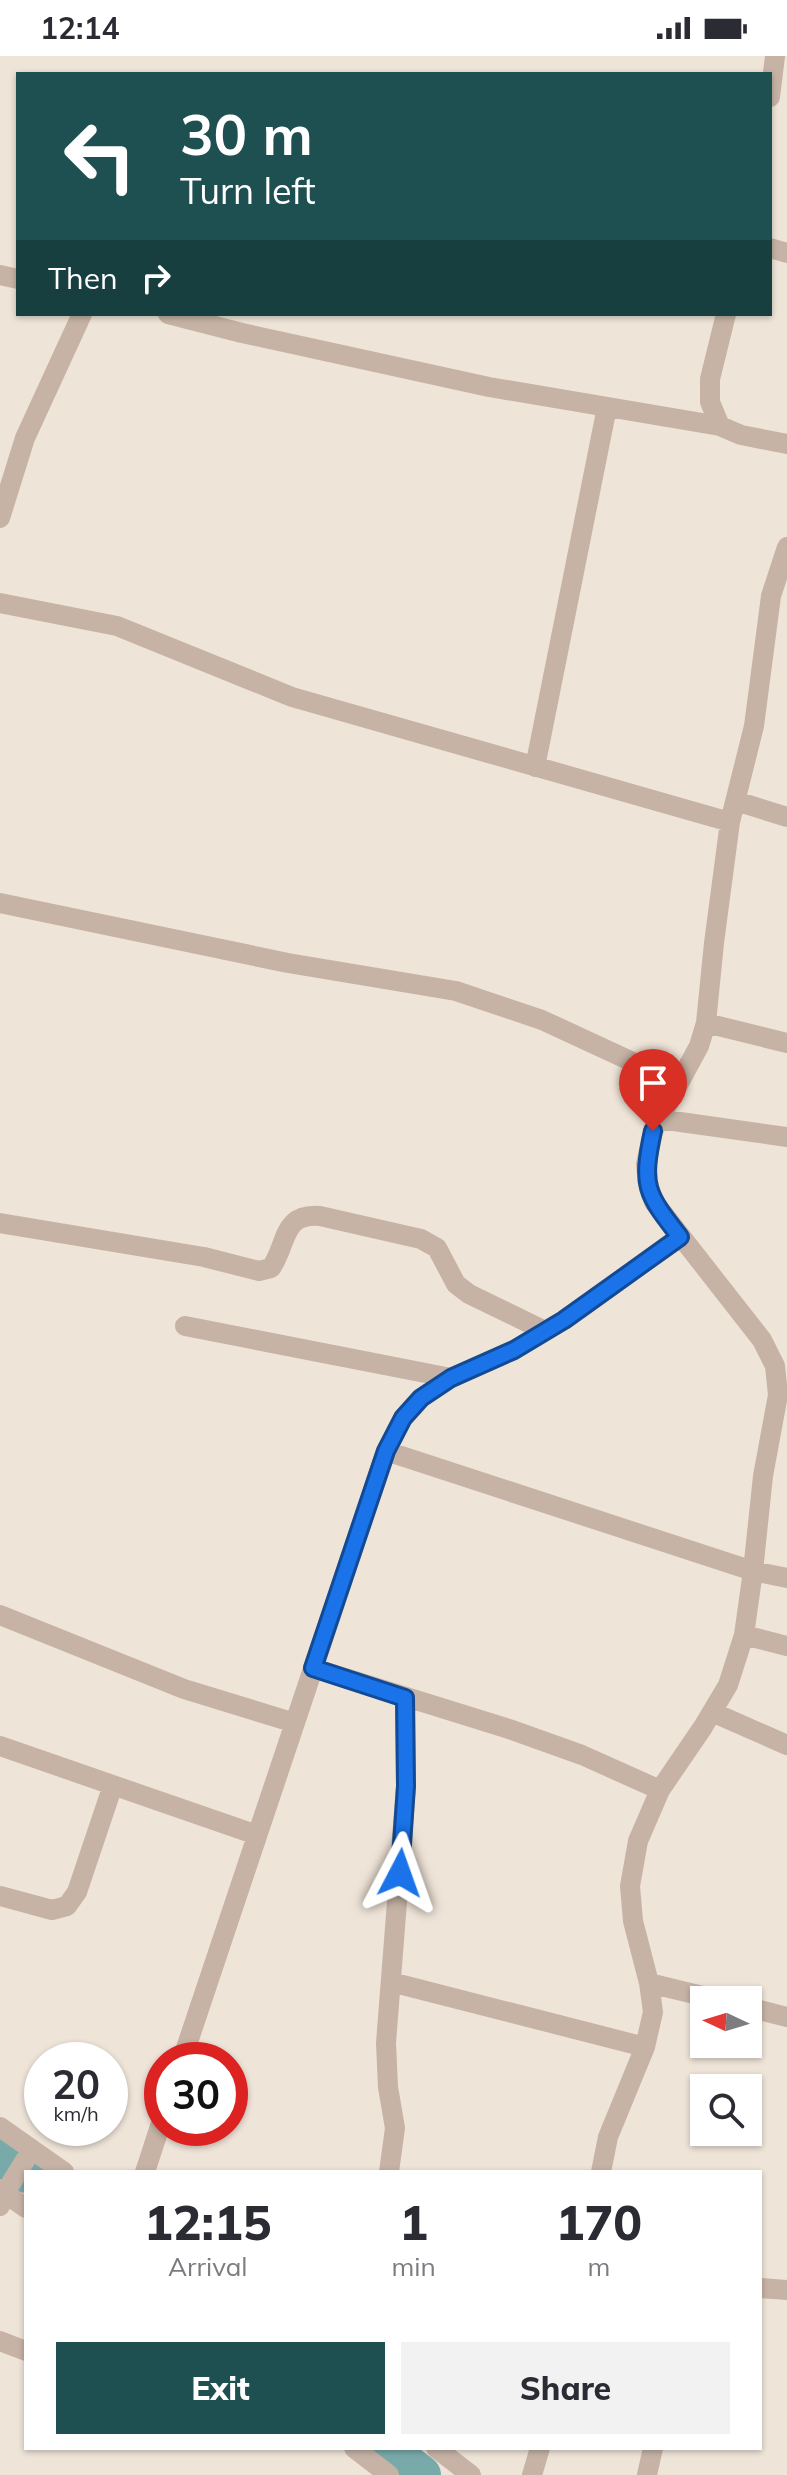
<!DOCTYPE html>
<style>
body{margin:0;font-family:Mulish,sans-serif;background:#f2f2f3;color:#2b2b33;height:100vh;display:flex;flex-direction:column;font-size:30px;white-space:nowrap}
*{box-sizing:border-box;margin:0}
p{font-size:26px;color:#7c7c81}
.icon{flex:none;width:44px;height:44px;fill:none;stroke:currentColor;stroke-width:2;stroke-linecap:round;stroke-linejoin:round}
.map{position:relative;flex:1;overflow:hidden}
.sheet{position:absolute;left:24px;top:2114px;width:738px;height:280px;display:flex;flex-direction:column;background:#fff;border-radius:0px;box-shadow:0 2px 6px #0004}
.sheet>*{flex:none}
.top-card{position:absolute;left:16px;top:16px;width:756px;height:244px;border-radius:0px;box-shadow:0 2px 6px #0004;background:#1e4f51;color:#fff;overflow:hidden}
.needle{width:52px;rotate:274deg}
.fabs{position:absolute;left:690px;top:1930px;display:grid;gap:16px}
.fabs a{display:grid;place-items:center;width:72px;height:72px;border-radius:0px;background:#fff;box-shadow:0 2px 6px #0004;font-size:40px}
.speed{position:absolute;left:24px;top:1986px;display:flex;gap:16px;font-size:40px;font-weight:700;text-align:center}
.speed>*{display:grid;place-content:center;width:104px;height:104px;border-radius:50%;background:#fff;box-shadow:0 2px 6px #0004;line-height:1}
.speed small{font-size:20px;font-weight:400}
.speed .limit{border:12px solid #d22;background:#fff;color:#111}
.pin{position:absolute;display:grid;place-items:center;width:68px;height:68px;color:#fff;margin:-82px -34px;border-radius:50% 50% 50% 0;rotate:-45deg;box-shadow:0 0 8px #0007}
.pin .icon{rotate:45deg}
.me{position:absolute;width:88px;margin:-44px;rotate:4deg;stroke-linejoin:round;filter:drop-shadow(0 0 6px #0008)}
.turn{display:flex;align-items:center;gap:28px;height:168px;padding:0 32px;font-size:36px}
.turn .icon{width:104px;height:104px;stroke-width:2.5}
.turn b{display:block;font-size:56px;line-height:68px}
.then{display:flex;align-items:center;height:76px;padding:0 32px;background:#0003;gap:16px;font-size:30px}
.eta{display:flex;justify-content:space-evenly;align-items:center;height:136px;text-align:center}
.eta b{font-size:48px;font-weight:800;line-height:56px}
.action{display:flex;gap:16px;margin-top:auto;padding:16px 32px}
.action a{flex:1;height:92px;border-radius:0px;background:#1e4f51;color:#fff;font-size:32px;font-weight:800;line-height:92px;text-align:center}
.action a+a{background:#f2f2f3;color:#2b2b33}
.status{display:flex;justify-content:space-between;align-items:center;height:56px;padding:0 40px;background:#fff;direction:ltr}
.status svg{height:22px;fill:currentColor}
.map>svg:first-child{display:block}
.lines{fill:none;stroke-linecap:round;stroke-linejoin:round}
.canal{stroke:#79aaaa;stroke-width:40}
.minor{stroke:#c6b3a5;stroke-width:20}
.route-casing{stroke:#114b97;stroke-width:20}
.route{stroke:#1a73e8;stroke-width:14}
</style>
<div class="status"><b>12:14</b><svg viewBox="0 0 49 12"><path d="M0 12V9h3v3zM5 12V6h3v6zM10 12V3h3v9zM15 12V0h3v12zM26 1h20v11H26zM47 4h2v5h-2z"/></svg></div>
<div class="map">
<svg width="787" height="2419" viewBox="0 0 787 2419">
<rect width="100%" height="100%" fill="#efe4d8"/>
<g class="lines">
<path class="canal" d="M0,2099L26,2117
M386,2392L421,2419"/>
<path class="minor" d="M770,41L775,0
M770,192L787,197
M0,219L18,223
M168,258L242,277L489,331L720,370
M726,258L710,323V346L720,370L741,379L787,388
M0,462L25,382L82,258
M0,547L117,570L292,641L730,766
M535,711L607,351
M736,745L787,761
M0,847L288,907L456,935L542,964L678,1027
M706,967L787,987
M659,1063L787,1081
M0,1167L204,1201L259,1215L271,1212C288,1188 281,1157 320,1160L421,1183L437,1192L456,1228L469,1238L545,1275
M185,1270L451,1322
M386,1395L753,1515L787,1522
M0,1559L184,1633L295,1667
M744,1579L787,1590
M313,1612L509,1673L582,1699L660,1734
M712,1656L787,1689
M0,1690L257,1779
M0,1840L52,1854L67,1850L77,1836L113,1729
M391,1926L645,1991
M649,1927L719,1944
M748,1951L787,1961
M182,2004L386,1395L403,1362L421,1342L451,1322L514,1294L564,1264L680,1181
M0,2071L64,2116
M145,2116L162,2064
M389,2116L395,2072L388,2031L386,1987L406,1730L405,1642
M601,2116L608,2081L645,1991L653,1956L649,1927L633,1865L630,1830L638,1785L660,1734L703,1671L728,1629L744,1579L753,1515L763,1420L778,1339L775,1310L762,1284L654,1146L648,1128L646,1108L653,1075L699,990L706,967L714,887L730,766L754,670L771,540L787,491
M0,2134L26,2152
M0,2150L5,2137L32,2093
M760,2232L787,2234
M0,2285L26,2295
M354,2392L389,2419
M436,2392L471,2419
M532,2419L540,2392
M647,2419L653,2392"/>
</g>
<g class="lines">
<g class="route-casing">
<path id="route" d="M400,1817L406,1730L405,1642L313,1612L386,1395L403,1362L421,1342L451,1322L514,1294L564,1264L680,1181C646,1137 641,1131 653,1075"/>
</g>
<use href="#route" class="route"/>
</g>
</svg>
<div class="fabs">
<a><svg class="needle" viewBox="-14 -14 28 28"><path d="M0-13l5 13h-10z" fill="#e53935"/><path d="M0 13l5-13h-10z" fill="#7c7c81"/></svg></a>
<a><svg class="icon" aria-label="search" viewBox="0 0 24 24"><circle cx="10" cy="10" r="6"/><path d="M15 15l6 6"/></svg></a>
</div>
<div class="speed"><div>20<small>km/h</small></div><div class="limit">30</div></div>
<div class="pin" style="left:653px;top:1075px;background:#d93025"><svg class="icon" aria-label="arrive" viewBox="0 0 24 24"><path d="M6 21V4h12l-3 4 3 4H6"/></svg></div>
<svg class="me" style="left:400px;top:1817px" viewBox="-20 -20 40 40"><path d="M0-17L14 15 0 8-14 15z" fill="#1a73e8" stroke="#fff" stroke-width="4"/></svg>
<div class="top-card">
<div class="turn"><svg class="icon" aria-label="left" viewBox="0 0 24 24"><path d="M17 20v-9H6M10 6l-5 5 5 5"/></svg><div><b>30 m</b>Turn left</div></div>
<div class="then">Then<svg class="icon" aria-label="right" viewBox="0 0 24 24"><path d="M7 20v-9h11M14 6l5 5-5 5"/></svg></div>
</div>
<section class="sheet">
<div class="eta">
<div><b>12:15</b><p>Arrival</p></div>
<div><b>1</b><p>min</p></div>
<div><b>170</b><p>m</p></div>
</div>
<div class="action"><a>Exit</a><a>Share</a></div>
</section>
</div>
